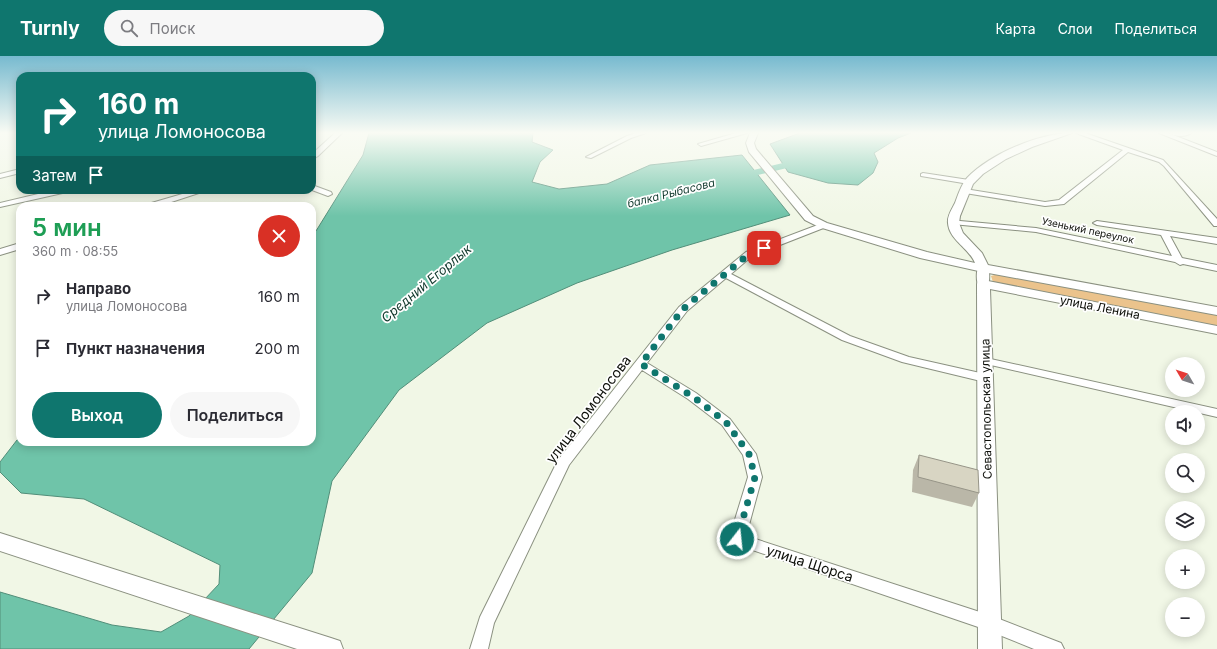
<!DOCTYPE html>
<html lang="ru">
<meta charset="utf-8">
<style>
body{margin:0;font-family:Inter,sans-serif;background:#f7f7f7;color:#2b2b33;height:100vh;display:flex;flex-direction:column;font-size:15px;white-space:nowrap}
*{box-sizing:border-box;margin:0}
p{font-size:13px;color:#7c7c81}
.icon{flex:none;width:22px;height:22px;fill:none;stroke:currentColor;stroke-width:2;stroke-linecap:round;stroke-linejoin:round}
.map{position:relative;flex:1;overflow:hidden}
.drawer{position:absolute;left:16px;top:146px;width:300px;height:244px;display:flex;flex-direction:column;background:#fff;border-radius:12px;box-shadow:0 2px 10px #0003}
.drawer>*{flex:none}
.banner{position:absolute;left:16px;top:16px;width:300px;height:122px;border-radius:12px;box-shadow:0 2px 10px #0003;background:#0f766e;color:#fff;overflow:hidden}
.needle{width:26px;rotate:309deg}
.buttons{position:absolute;left:1165px;top:301px;display:grid;gap:8px}
.buttons a{display:grid;place-items:center;width:40px;height:40px;border-radius:50%;background:#fff;box-shadow:0 2px 10px #0003;font-size:20px}
.pin{position:absolute;display:grid;place-items:center;width:34px;height:34px;color:#fff;margin:-17px;border-radius:8px;box-shadow:0 2px 6px #0006}
.me{position:absolute;width:44px;margin:-22px;rotate:16deg;stroke-linejoin:round;filter:drop-shadow(0 0 3px #0008)}
.turn{display:flex;align-items:center;gap:14px;height:84px;padding:0 16px;font-size:18px}
.turn .icon{width:52px;height:52px;stroke-width:2.5}
.turn b{display:block;font-size:28px;line-height:34px}
.then{display:flex;align-items:center;height:38px;padding:0 16px;background:#0003;gap:8px;font-size:15px}
.round{display:grid;place-items:center;flex:none;width:42px;height:42px;border-radius:21px;background:#f7f7f7}
.summary{display:flex;align-items:center;justify-content:space-between;height:68px;padding:0 16px}
h1{font-size:24px;font-weight:600;line-height:30px;color:#1e9e55}
.cta{display:flex;gap:8px;margin-top:auto;padding:8px 16px}
.cta a{flex:1;height:46px;border-radius:24px;background:#0f766e;color:#fff;font-size:16px;font-weight:600;line-height:46px;text-align:center}
.cta a+a{background:#f7f7f7;color:#2b2b33}
ul{padding:0;list-style:none}
li{display:flex;align-items:center;gap:12px;height:52px;padding:0 16px}
li div{flex:1}
li b{display:block;font-size:15px}
li em{font-style:normal}
header{display:flex;align-items:center;gap:24px;box-sizing:border-box;height:56px;padding:0 20px;background:#0f766e;color:#fff}
header strong{font-size:19px}
nav{display:flex;gap:22px;margin-inline-start:auto;font-size:14px}
.search{width:280px;height:36px;background:#f7f7f7;display:flex;align-items:center;gap:10px;box-sizing:border-box;padding:0 14px;border-radius:22px;color:#7c7c81;font-size:15px}
.map>svg:first-child{display:block}
.green{fill:#ebc38c}
.water{fill:#6fc4a9;stroke:#528e79}
.lines{fill:none;stroke-linecap:round;stroke-linejoin:round}
.river{fill:#6fc4a9;fill-rule:evenodd}
.minor-casing{stroke:#8b9181;stroke-width:2}
.tertiary-casing{stroke:#8b9181;stroke-width:2}
.secondary-casing{stroke:#8b9181;stroke-width:2}
.minor{fill:#fff;fill-rule:evenodd}
.tertiary{fill:#fff;fill-rule:evenodd}
.secondary{fill:#fff;fill-rule:evenodd}
.wall{fill:#bab7a8}
.building{fill:#d8d5c3;stroke:#979588}
.route{stroke:#0f766e;stroke-width:7;stroke-dasharray:0 12.6}
.labels{text-anchor:middle;dominant-baseline:central;stroke-width:3.5;stroke-linejoin:round;paint-order:stroke}
.far-street-label{font-size:10px;fill:#0e100a;stroke:#fff}
.far-water-label{font-size:11px;font-style:italic;fill:#11392d;stroke:#fff}
.street-label{font-size:12px;fill:#0e100a;stroke:#fff}
.water-label{font-size:13px;font-style:italic;fill:#11392d;stroke:#fff}
.near-street-label{font-size:14px;fill:#0e100a;stroke:#fff}
</style>
<header>
<strong>Turnly</strong>
<div class="search"><svg class="icon" aria-label="search" viewBox="0 0 24 24"><circle cx="10" cy="10" r="6"/><path d="M15 15l6 6"/></svg>Поиск</div>
<nav><a>Карта</a><a>Слои</a><a>Поделиться</a></nav>
</header>
<div class="map">
<svg width="1217" height="593" viewBox="0 0 1217 593">
<rect width="100%" height="100%" fill="#f1f7e6"/>
<path class="green" d="M998,218L1217,259V271L993,226L991,220Z"/>
<path class="water" d="M369,77H533L532,86L553,94L540,106L532,126L559,133L607,128L650,109L742,99L790,159L672,194L577,227L487,267L399,334L332,425L312,517L249,593H0V536L112,569L161,576L189,560L219,528L220,509L84,443L21,437L0,416V406L17,384L20,382V386H312V179L316,175L363,99Z
M800,77H911L898,82L874,97L878,106L873,117L858,129L828,127L788,116L770,88Z"/>
<g class="lines">
<path class="river" d="M808,101L813,104L812,106L732,125L728,124L726,122L728,120Z"/>
<g class="minor-casing">
<path id="minor" d="M335,77H342L318,100L312,103V98Z
M636,77H646L631,82L591,102L586,101L627,80Z
M736,77H747L701,90L698,88Z
M1076,77H1085L1163,104L1217,163V170H1214L1164,110L1159,106L1128,96L1064,148L1045,150L965,137L961,135L965,133L1045,146L1059,144L1123,94Z
M1159,77H1168L1217,96V100Z
M20,113V117L0,122V118Z
M923,117L969,124L973,126L969,128L921,120V118Z
M312,129L331,136L332,138L328,140L312,134Z
M55,134H68L67,136L0,151V147Z
M196,134H208L159,150H147L148,148Z
M949,164L1036,172L1172,200L1161,179L1097,169L1093,167L1097,165L1217,182V188L1170,180L1182,202L1217,209V215L1183,208L1180,209L1175,206L1036,176L952,168H949Z
M823,167L827,169L826,171L752,200L731,218L850,280L909,301L989,319L991,322L989,325L985,326L902,306L842,284L726,222L687,255L647,307L696,337L730,363L756,398L762,421L746,480L989,559L1061,587L1064,593H1034L987,574L732,487L729,483L748,421L743,399L722,369L688,343L642,314L569,409L494,567L488,593H470L480,561L558,404L679,251L746,196Z
M20,187V193L0,199V193Z
M986,302L1217,353V361L982,307L980,305Z"/>
</g>
<g class="tertiary-casing">
<path id="tertiary" d="M1169,77H1191C1186,81 1174,81 1169,77Z
M983,209L987,210C990,214 990,226 987,231H979C976,226 976,214 979,210Z"/>
</g>
<g class="secondary-casing">
<path id="secondary" d="M750,77H758L754,87L756,93L813,160L827,167L927,196L975,207C969,192 949,184 948,167C947,160 952,153 955,147C958,139 961,129 967,122C990,98 1039,77 1072,77L1032,91L1006,103L983,118L973,128L960,160L959,167L963,177L982,197L988,209L1217,251V259L983,216L920,202L819,171L805,164L749,96L746,87Z
M983,224L1217,270V278L990,233L1002,593H978L977,228L978,225Z
M0,477L331,582L340,585L343,593H297L0,495Z"/>
</g>
<use href="#minor" class="minor"/>
<use href="#tertiary" class="tertiary"/>
<use href="#secondary" class="secondary"/>
</g>
<path class="wall" d="M919,399L979,437L972,451L912,436L913,414Z"/>
<path class="building" d="M919,399L978,414L979,437L918,421Z"/>
<linearGradient id="sky" x2="0" y2="1"><stop stop-color="#77bacf"/><stop offset="0.48" stop-color="#f9fbf4"/><stop offset="1" stop-color="#f9fbf4" stop-opacity="0"/></linearGradient>
<rect width="1217" height="160" fill="url(#sky)"/>
<g class="lines">
<path class="route" d="M737,483L755,421L749,398L726,366L692,340L641,308L683,253L749,198L764,192"/>
</g>
<g class="labels">
<g class="far-street-label">
<text transform="translate(1088 174) rotate(12)">Узенький переулок</text>
</g>
<g class="far-water-label">
<text transform="translate(671 137) rotate(-14)">балка Рыбасова</text>
</g>
<g class="street-label">
<text transform="translate(1100 251) rotate(11)">улица Ленина</text>
<text transform="translate(986 353) rotate(-91)">Севастопольская улица</text>
</g>
<g class="water-label">
<text transform="translate(426 227) rotate(-40)">Средний Егорлык</text>
</g>
<g class="near-street-label">
<text transform="translate(588 353) rotate(-53)">улица Ломоносова</text>
<text transform="translate(810 507) rotate(18)">улица Щорса</text>
</g>
</g>
</svg>
<div class="buttons">
<a><svg class="needle" viewBox="-14 -14 28 28"><path d="M0-13l5 13h-10z" fill="#e53935"/><path d="M0 13l5-13h-10z" fill="#7c7c81"/></svg></a>
<a><svg class="icon" aria-label="sound" viewBox="0 0 24 24"><path d="M4 9h4l5-4v14l-5-4H4zM17 9q2 3 0 6"/></svg></a>
<a><svg class="icon" aria-label="search" viewBox="0 0 24 24"><circle cx="10" cy="10" r="6"/><path d="M15 15l6 6"/></svg></a>
<a><svg class="icon" aria-label="layers" viewBox="0 0 24 24"><path d="M12 4l9 5-9 5-9-5zM3 14l9 5 9-5"/></svg></a>
<a>+</a>
<a>−</a>
</div>
<div class="pin" style="left:764px;top:192px;background:#d93025"><svg class="icon" aria-label="arrive" viewBox="0 0 24 24"><path d="M6 21V4h12l-3 4 3 4H6"/></svg></div>
<svg class="me" style="left:737px;top:483px" viewBox="-20 -20 40 40"><circle r="17" fill="#0f766e" stroke="#fff" stroke-width="3"/><path d="M0-11L8 9 0 5-8 9z" fill="#fff"/></svg>
<div class="banner">
<div class="turn"><svg class="icon" aria-label="right" viewBox="0 0 24 24"><path d="M7 20v-9h11M14 6l5 5-5 5"/></svg><div><b>160 m</b>улица Ломоносова</div></div>
<div class="then">Затем<svg class="icon" aria-label="arrive" viewBox="0 0 24 24"><path d="M6 21V4h12l-3 4 3 4H6"/></svg></div>
</div>
<section class="drawer">
<div class="summary"><div><h1>5 мин</h1><p>360 m · 08:55</p></div><a class="round" style="background:#d93025;color:#fff"><svg class="icon" aria-label="close" viewBox="0 0 24 24"><path d="M6 6l12 12M18 6L6 18"/></svg></a></div>
<ul>
<li><svg class="icon" aria-label="right" viewBox="0 0 24 24"><path d="M7 20v-9h11M14 6l5 5-5 5"/></svg><div><b>Направо</b><p>улица Ломоносова</p></div><em>160 m</em></li>
<li><svg class="icon" aria-label="arrive" viewBox="0 0 24 24"><path d="M6 21V4h12l-3 4 3 4H6"/></svg><div><b>Пункт назначения</b></div><em>200 m</em></li>
</ul>
<div class="cta"><a>Выход</a><a>Поделиться</a></div>
</section>
</div>
